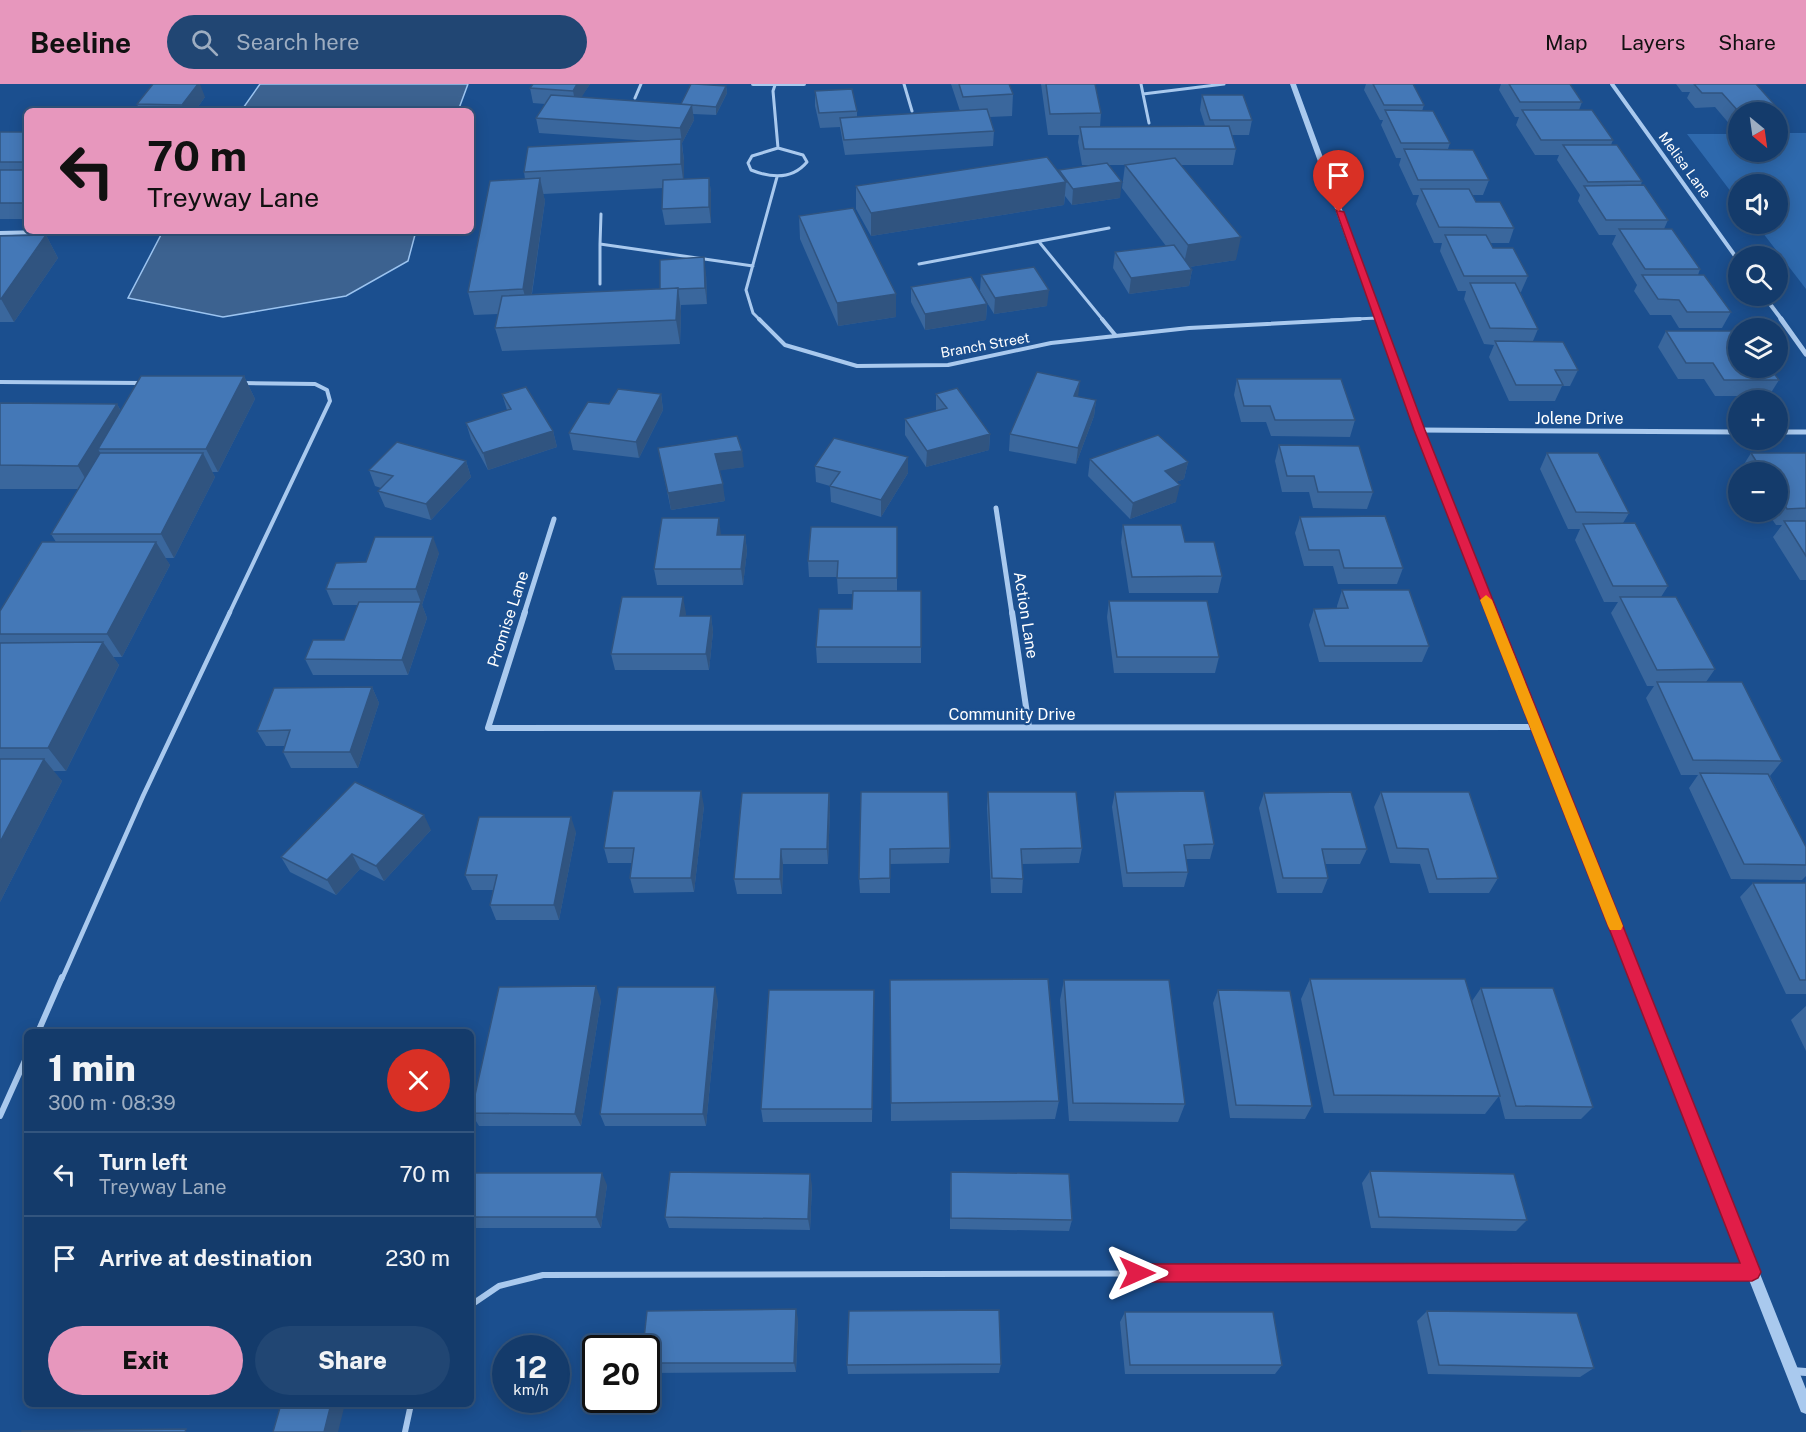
<!DOCTYPE html>
<meta charset="utf-8">
<style>
body{margin:0;font-family:"Public Sans",sans-serif;background:#214673;color:#f1f3f6;height:100vh;display:flex;flex-direction:column;font-size:22px;white-space:nowrap}
*{box-sizing:border-box;margin:0}
p{font-size:20px;color:#9dadc1}
.icon{flex:none;width:33px;height:33px;fill:none;stroke:currentColor;stroke-width:2;stroke-linecap:round;stroke-linejoin:round}
.map{position:relative;flex:1;overflow:hidden}
.sheet{position:absolute;left:24px;top:945px;width:450px;height:378px;display:flex;flex-direction:column;background:#143b6b;border-radius:9px;box-shadow:0 3px 15px #0003,0 0 0 2px #33557e}
.sheet>*{flex:none}
.top-card{position:absolute;left:24px;top:24px;width:450px;height:126px;border-radius:9px;box-shadow:0 3px 15px #0003,0 0 0 2px #33557e;background:#e797bd;color:#111;overflow:hidden}
.needle{width:39px;rotate:151deg}
.tools{position:absolute;left:1728px;top:18px;display:grid;gap:12px}
.tools a{display:grid;place-items:center;width:60px;height:60px;border-radius:50%;background:#143b6b;box-shadow:0 3px 15px #0003,0 0 0 2px #33557e;font-size:30px}
.speed{position:absolute;left:492px;top:1251px;display:flex;gap:12px;font-size:30px;font-weight:700;text-align:center}
.speed>*{display:grid;place-content:center;width:78px;height:78px;border-radius:50%;background:#143b6b;box-shadow:0 3px 15px #0003,0 0 0 2px #33557e;line-height:1}
.speed small{font-size:15px;font-weight:400}
.speed .limit{border:3px solid #111;border-radius:9px;background:#fff;color:#111}
.pin{position:absolute;display:grid;place-items:center;width:51px;height:51px;color:#fff;margin:-62px -26px;border-radius:50% 50% 50% 0;rotate:-45deg;box-shadow:0 0 6px #0007}
.pin .icon{rotate:45deg}
.me{position:absolute;width:66px;margin:-33px;rotate:90deg;stroke-linejoin:round;filter:drop-shadow(0 0 4px #0008)}
.turn{display:flex;align-items:center;gap:21px;height:126px;padding:0 24px;font-size:27px}
.turn .icon{width:78px;height:78px;stroke-width:2.5}
.turn b{display:block;font-size:42px;line-height:51px}
.round{display:grid;place-items:center;flex:none;width:63px;height:63px;border-radius:32px;background:#214673}
.headline{display:flex;align-items:center;justify-content:space-between;height:102px;padding:0 24px}
h1{font-size:36px;font-weight:800;line-height:45px}
.primary-button{display:flex;gap:12px;margin-top:auto;padding:12px 24px}
.primary-button a{flex:1;height:69px;border-radius:36px;background:#e797bd;color:#111;font-size:24px;font-weight:800;line-height:69px;text-align:center}
.primary-button a+a{background:#214673;color:#f1f3f6}
ul{padding:0;list-style:none}
li{display:flex;align-items:center;gap:18px;height:84px;padding:0 24px;border-top:2px solid #33557e}
li div{flex:1}
li b{display:block;font-size:22px}
li em{font-style:normal}
header{display:flex;align-items:center;gap:36px;box-sizing:border-box;height:84px;padding:0 30px;background:#e797bd;color:#111}
header strong{font-size:28px}
nav{display:flex;gap:33px;margin-inline-start:auto;font-size:21px}
.search{width:420px;height:54px;background:#214673;display:flex;align-items:center;gap:15px;box-sizing:border-box;padding:0 21px;border-radius:33px;color:#9dadc1;font-size:22px}
.map>svg:first-child{display:block}
.green{fill:#2e69ad}
.water{fill:#3c6290;stroke:#9cc4f0;stroke-width:1.5}
.lines{fill:none;stroke-linecap:round;stroke-linejoin:round}
.service-far3{stroke:#a9c9ee;stroke-width:3}
.service-far2{stroke:#a9c9ee;stroke-width:4}
.service-far1{stroke:#a9c9ee;stroke-width:4.5}
.service{stroke:#a9c9ee;stroke-width:6}
.minor-far3{stroke:#a9c9ee;stroke-width:4}
.minor-far2{stroke:#a9c9ee;stroke-width:5}
.minor-far1{stroke:#a9c9ee;stroke-width:6}
.minor{stroke:#a9c9ee;stroke-width:8}
.tertiary{fill:#a9c9ee;fill-rule:evenodd}
.wall{fill:#3a679d}
.shaded-wall{fill:#305480}
.building{fill:#4478b7;stroke:#305480;stroke-width:1.5}
.route{fill:#e11d48;stroke:#92132f;stroke-width:1.5}
.slow{fill:#f59e0b}
.labels{text-anchor:middle;dominant-baseline:central;stroke-width:4.5;stroke-linejoin:round;paint-order:stroke}
.far-street-label{font-size:14px;fill:#fff;stroke:#1b4f8f}
.street-label{font-size:16px;fill:#fff;stroke:#1b4f8f}
</style>
<header>
<strong>Beeline</strong>
<div class="search"><svg class="icon" aria-label="search" viewBox="0 0 24 24"><circle cx="10" cy="10" r="6"/><path d="M15 15l6 6"/></svg>Search here</div>
<nav><a>Map</a><a>Layers</a><a>Share</a></nav>
</header>
<div class="map">
<svg width="1806" height="1348" viewBox="0 0 1806 1348">
<rect width="100%" height="100%" fill="#1b4f8f"/>
<path class="green" d="M1778,49H1806V205L1756,140H1778V100H1738V117L1687,50H1738V68H1778Z"/>
<path class="water" d="M260,0H468L458,27H241Z
M163,147H416L408,177L346,212L223,233L128,214Z"/>
<g class="lines">
<path class="service-far3" d="M904,0L912,27
M1141,0L1143,10
M775,1L773,7L778,64
M635,14L641,0
M1149,39L1143,10L1224,0
M778,64L803,71L807,78C792,96 771,94 751,86L748,79L752,72Z
M1040,159L1103,236
M600,160L601,130
M919,180L1109,144
M600,200V160L753,182
M760,236L753,229L746,206L777,93
M1331,236L1378,234"/>
<path class="service-far2" d="M759,235L785,261L857,282L948,281L1051,259L1189,244L1360,235
M1102,235L1116,252
M0,298L141,299
M229,530L330,317L327,306L315,300L243,299"/>
<path class="service-far1" d="M62,895L143,712L230,528"/>
<path class="service" d="M38,948L62,893
M0,1032L27,972
M471,1221L499,1202L543,1191L1749,1188
M405,1348L411,1320"/>
<path class="minor-far3" d="M753,0H804
M1612,0L1738,176
M0,149L44,148
M1764,212L1782,236"/>
<path class="minor-far2" d="M1781,235L1806,270
M1419,346L1738,348
M1778,348H1806
M996,424L1012,530
M524,530L554,435"/>
<path class="minor-far1" d="M525,528L488,644L1537,643
M1012,528L1029,643"/>
<path class="minor" d="M1792,1287L1806,1288"/>
<path class="tertiary" d="M1290,0H1296L1423,346L1806,1305V1330L1801,1328L1799,1323L1415,346Z"/>
</g>
<path class="wall" d="M533,0H590L581,13L681,20L726,2L727,9L716,31L693,30L694,36L682,59L684,77V95L709,94L711,109V139L665,141L662,125L663,104L543,110L545,117L532,210L660,205L706,189L707,220L681,221V227L680,260L502,267L495,244L498,230L474,231L468,208L525,95L524,88L650,57L539,49L536,34L545,20L533,19L530,4Z
M951,0H1009L1013,10L1012,32L990,33L994,47L993,62L845,71L840,43L820,44L815,22V7L857,27V33L960,27Z
M1041,0H1095L1101,29L1100,43L1205,42L1200,26L1202,11L1252,36L1249,51H1232L1236,65L1233,81H1181L1236,176L1189,183L1192,186L1189,202L1129,210L1113,184L1115,168L1166,162L1122,104L1125,81H1129H1108L1120,114L1072,121L1065,112L1064,121L871,152L856,125V102L1059,88V86L1097,81H1082L1078,58L1079,51H1048Z
M1360,0H1413L1424,21L1422,27L1450,59L1448,65L1489,96L1483,111H1472L1476,118L1514,144L1509,159H1490L1493,164L1528,192L1521,208H1520L1538,245L1533,257L1578,286L1570,302H1562L1555,317H1509L1489,273L1494,261L1484,260L1464,215L1466,207H1458L1440,167L1442,159H1434L1416,120L1419,111H1413L1399,81L1401,74H1396L1381,41L1383,36H1380L1364,6L1366,0Z
M1501,0H1570L1582,18L1579,26L1613,56L1611,61L1642,97L1641,101L1668,136L1664,145L1700,185L1698,191L1731,228L1722,244H1679L1671,231H1650L1634,207L1637,201L1612,160L1616,151H1599L1578,117L1580,111L1557,76L1559,71H1535L1516,41L1519,33H1515L1499,6Z
M1676,0H1756L1781,28L1778,36V28H1738V43H1732L1715,23L1695,24L1687,14L1690,8H1682Z
M205,13L195,27H140L137,20Z
M0,48H27V135H0Z
M799,132L896,210V233L838,242L800,155Z
M46,151L58,174L14,238H0V152Z
M981,191L1047,222L994,230L980,207Z
M911,203L987,220L986,236L925,246L911,218Z
M1666,247L1779,296L1769,312H1715L1704,295H1678L1658,263Z
M244,292L255,315L218,388H212L215,393L174,474H165L170,481L122,573H113L119,581L66,687H53L62,697L0,818V527L56,458L51,450L78,405H0V319L117,320L121,327Z
M1237,295L1355,336L1350,353L1271,352L1266,338H1241L1234,311Z
M502,310L553,347L557,363L488,386L471,355L466,339L507,326Z
M661,310L663,326L639,374L573,366L569,349L609,320Z
M936,310L990,350L989,366L926,383L905,351V335L937,327L936,326Z
M1096,316L1094,332L1076,380L1009,367L1010,350Z
M1279,361L1373,408L1367,425L1313,424L1309,408H1282L1275,377Z
M658,364L744,383L719,386L725,417L671,426Z
M1547,369L1629,429L1623,439L1668,502L1661,513L1715,585L1706,598L1782,677L1770,692L1806,763V792L1802,796L1731,795L1689,704L1698,691H1681L1646,614L1654,602H1647L1611,529L1618,518H1604L1575,456L1580,445H1568L1540,385Z
M1751,369H1806V496H1800L1773,453L1782,441H1776L1767,428H1778V388H1743L1741,385Z
M908,373V389L881,433L831,418L830,402L816,398L815,382Z
M1090,375L1188,378L1184,395L1176,398V418L1130,435L1088,392Z
M466,377L471,393L431,436L385,423L378,407L381,404L375,402L369,386Z
M1300,433L1403,484L1397,500H1338L1333,482H1304L1295,449Z
M1123,441L1185,458L1222,492L1218,509H1129L1121,458Z
M897,443V507L921,563V579H817L816,563L852,525L853,510H838L837,493H809L808,477Z
M745,451L747,467L743,501H657L654,485Z
M439,469L422,521L427,534L408,591H313L305,575L344,556L358,521H333L326,505L366,478Z
M1342,506L1429,562L1422,578H1319L1309,541L1314,525L1337,524V522Z
M1109,517L1219,573L1215,589H1114L1107,533Z
M686,529L685,532H711L713,548L709,586H615L611,570Z
M372,603L379,619L358,684H291L283,668L285,662H266L257,647Z
M861,708L950,764L949,779L890,780V809H860L859,795Z
M988,708L1082,764L1079,779L1022,780L1023,795L1022,809H991L987,723Z
M1115,708L1214,760L1210,775H1186L1188,788L1184,803H1123L1112,723Z
M1381,708L1498,794L1489,809H1429L1420,780L1390,779L1374,723Z
M829,709L830,724L828,780H783L782,810H737L734,795Z
M1264,709L1367,765L1360,780H1325L1328,794L1322,809H1277L1259,724Z
M704,722L694,808L634,809L630,794L632,779H608L604,764Z
M431,746L384,797L360,785L336,811L290,788L281,773Z
M576,748L559,836H496L490,821L493,806H472L465,791Z
M1753,799H1806V910H1786L1740,813Z
M1310,895L1472,917L1481,904L1593,1023L1581,1035H1505L1499,1012L1485,1030L1324,1029L1301,915Z
M890,896L1059,1017L1055,1035L891,1037Z
M1064,896L1185,1020L1178,1038L1069,1037L1060,916Z
M874,906L872,1038H763L761,1025Z
M1218,906L1312,1022L1305,1035L1230,1034L1213,919Z
M601,916L581,1042H479L471,1029Z
M718,917L706,1042H605L600,1030Z
M1806,922V967L1791,936Z
M1370,1087L1527,1136L1516,1147L1371,1144L1362,1099Z
M951,1088L1072,1136L1069,1147L950,1145V1100Z
M471,1089L607,1101L601,1144H471Z
M812,1101L810,1146L669,1144L665,1133Z
M1427,1227L1594,1284L1580,1293L1428,1290L1417,1237Z
M1125,1228L1282,1281L1275,1290H1125L1120,1238Z
M798,1235L796,1288L646,1289V1264Z
M1001,1280L999,1289L848,1290L847,1281Z"/>
<path class="shaded-wall" d="M198,0H200L205,13L195,27H185L182,21Z
M577,0H590L576,22L573,7Z
M726,2L727,9L716,31V23Z
M692,21L694,36L682,59L680,44Z
M681,55L684,77V103L681,80Z
M540,94L545,117L529,228L523,205Z
M709,94L711,109V139L709,123Z
M1066,98L1064,121L871,152V129Z
M1122,98L1120,114L1072,121L1073,105Z
M46,151L58,174L14,238L1,215Z
M1241,153L1236,176L1183,184L1188,161Z
M704,173L706,189L707,220L705,204Z
M1192,186L1189,202L1129,210L1131,194Z
M678,204L681,227L680,260L676,236Z
M1049,206L1047,222L994,230L995,214Z
M896,210V233L838,242L837,219Z
M987,220L986,236L925,246V230Z
M244,292L255,315L218,388L206,365Z
M1080,297L1078,313L1074,312Z
M661,310L663,326L639,374L636,358Z
M1096,316L1094,332L1076,380L1078,364Z
M117,320L130,344L98,365L107,381L92,406L78,382Z
M553,347L557,363L488,386L483,369Z
M990,350L989,366L926,383L927,367Z
M742,367L744,383L717,387L715,370Z
M203,369L215,393L174,474L161,450Z
M908,373V389L881,433V416Z
M466,377L471,393L431,436L426,420Z
M1188,378L1184,395L1162,403L1165,387Z
M723,400L725,417L671,426L668,409Z
M1180,401L1176,418L1130,435L1133,419Z
M719,434L721,451H717Z
M745,451L747,467L743,501L741,485Z
M433,453L439,469L422,521L416,505Z
M156,458L170,481L122,573L107,550Z
M683,513L686,529L683,548L680,532Z
M421,518L427,534L408,591L402,576Z
M711,532L713,548L709,586L706,570Z
M103,558L119,581L66,687L48,664Z
M372,603L379,619L358,684L350,668Z
M44,675L62,697L0,818V758Z
M701,707L704,722L694,808L691,794Z
M829,709L830,724L828,780L827,765Z
M424,731L431,746L384,797L376,782Z
M571,733L576,748L559,836L554,821Z
M781,765L783,780L782,810L780,795Z
M352,770L360,785L336,811L327,796Z
M596,902L601,916L581,1042L575,1030Z
M715,903L718,917L706,1042L703,1030Z
M874,906V919L872,1038V1025Z
M602,1089L607,1101L601,1144L596,1133Z
M810,1090L812,1101L810,1146L808,1135Z
M796,1225L798,1235L796,1288L794,1279Z
M331,1320H345L338,1348H324Z"/>
<path class="building" d="M153,0H198L182,21L137,20Z
M533,0H577L573,7L530,4Z
M691,0H695L726,2L716,23L681,20Z
M959,0H1009L1013,10L963,13Z
M1046,0H1095L1101,29L1050,30Z
M1373,0H1413L1424,21H1384Z
M1509,0H1570L1582,18H1520Z
M1694,0H1756L1781,28H1739L1722,9H1702Z
M852,5L857,27L819,29L815,7Z
M551,11L692,21L680,44L536,34Z
M1202,11H1243L1252,36H1210Z
M987,25L994,47L844,56L840,34Z
M1385,26L1433,27L1450,59H1401Z
M1522,26H1592L1613,56H1541Z
M1229,42L1236,65H1084L1080,43Z
M0,48H27V76L25,78H0Z
M681,55V80L524,88L528,63Z
M1563,61H1617L1642,97L1588,98Z
M1404,65L1473,66L1489,96H1418Z
M1047,73L1066,98L871,129L856,102Z
M1175,74L1241,153L1188,161L1125,81Z
M1107,79L1122,98L1073,105L1059,86Z
M0,86H27V119H0Z
M540,94L523,205L468,208L490,97Z
M709,94V123L662,125L663,96Z
M1644,101L1668,136H1606L1584,102Z
M1421,105H1469L1476,118H1500L1514,144L1439,143Z
M853,124L896,210L837,219L799,132Z
M1619,145H1672L1700,185H1645Z
M46,151L1,215H0V152Z
M1445,151H1486L1493,164H1513L1528,192H1464Z
M1174,161L1192,186L1131,194L1115,168Z
M704,173L705,204L678,205V204L660,205V176Z
M1034,183L1049,206L995,214L981,191Z
M1642,191H1704L1731,228H1687L1679,216L1658,215Z
M971,193L987,220L925,230L911,203Z
M1470,199H1515L1538,245L1490,244Z
M678,204L676,236L495,244L502,212Z
M1666,247H1738V284H1770L1779,296H1724L1713,279H1686Z
M1495,257L1563,258L1578,286H1555L1563,301H1516Z
M1037,288L1080,297L1074,312L1096,316L1078,364L1010,350Z
M141,292H244L206,365H98Z
M1237,295H1341L1355,336H1275L1270,322H1244Z
M526,303L553,347L483,369L466,339L511,325L502,310Z
M957,304L990,350L927,367L905,335L947,324L936,310Z
M618,305L661,310L636,358L569,349L588,318L609,320Z
M0,319L117,320L78,382L0,381Z
M1158,351L1188,378L1165,387L1180,401L1133,419L1090,375Z
M737,352L742,367L715,370L723,400L668,409L658,364Z
M834,354L908,373L881,416L830,402L840,388L815,382Z
M397,358L466,377L426,420L378,407L393,392L369,386Z
M1279,361L1359,362L1373,408H1318L1314,392H1287Z
M100,369H203L161,450H51Z
M1547,369H1598L1629,429L1576,428Z
M1751,369H1806V424L1787,425L1778,410V388H1763Z
M1385,432L1403,484H1344L1339,466H1309L1300,433Z
M662,434H719L717,451H745L741,485H654Z
M1784,437H1806V472Z
M1635,439L1668,502H1613L1583,440Z
M1123,441H1181L1185,458H1214L1222,492L1132,493Z
M811,443H897V494H837L838,477H808Z
M375,453H433L416,505H326L336,479L366,478Z
M42,458H156L107,550H0V527Z
M1342,506H1409L1429,562H1325L1314,525L1348,524Z
M853,507H921V563H816L819,525H852Z
M622,513H683L680,532H711L706,570H611Z
M1620,513H1676L1715,585L1657,586Z
M1109,517H1207L1219,573H1117Z
M359,518H421L402,576L305,575L313,556H344Z
M103,558L48,664H0V559Z
M1657,598H1742L1782,677L1693,676Z
M372,603L350,668H283L290,646L257,647L274,604Z
M0,675H44L0,758Z
M1700,689L1768,690L1806,763V781L1744,780Z
M355,698L424,731L376,782L352,770L327,796L281,773Z
M613,707H701L691,794H630L634,764H604Z
M1204,707L1214,760L1184,761L1188,788L1127,789L1115,708Z
M861,708H948L950,764L890,765V794L859,795Z
M988,708H1076L1082,764L1021,765L1023,795L992,794Z
M1351,708L1367,765H1322L1328,794H1283L1264,709Z
M1381,708H1469L1498,794L1437,795L1428,765L1397,764Z
M742,709H829L827,765H781L780,795H734Z
M479,733H571L554,821H490L497,791H465Z
M1753,799H1806V896H1800Z
M1048,895L1059,1017L891,1019L890,896Z
M1310,895H1465L1500,1012L1334,1011Z
M1064,896H1169L1185,1020L1073,1019Z
M596,902L575,1030L471,1029L499,903Z
M618,903H715L703,1030H600Z
M1481,904H1553L1593,1023L1516,1022Z
M769,906H874L872,1025H761Z
M1218,906L1290,907L1312,1022L1236,1021Z
M1370,1087L1514,1090L1527,1136L1379,1133Z
M670,1088L810,1090L808,1135L665,1133Z
M951,1088L1069,1090L1072,1136L951,1134Z
M471,1089H602L596,1133H471Z
M796,1225L794,1279H646V1264H643L647,1227Z
M999,1226L1001,1280L847,1281L849,1227Z
M1427,1227L1577,1229L1594,1284L1439,1281Z
M1125,1228H1273L1282,1281H1130Z
M281,1320H331L324,1348H273Z
M186,1345L185,1348H22V1347Z"/>
<path class="route" d="M1336,126L1344,128L1425,346L1761,1188L1758,1194L1752,1197L1137,1198L1130,1196L1128,1189L1130,1183L1137,1180L1740,1179L1414,346Z"/>
<path class="slow" d="M1486,511L1492,516L1623,842L1621,846H1610L1608,842L1480,516Z"/>
<g class="labels">
<g class="far-street-label">
<text transform="translate(1685 81) rotate(54)">Melisa Lane</text>
<text transform="translate(985 261) rotate(-10)">Branch Street</text>
</g>
<g class="street-label">
<text x="1579" y="334">Jolene Drive</text>
<text transform="translate(1026 531) rotate(81)">Action Lane</text>
<text transform="translate(508 535) rotate(-72)">Promise Lane</text>
<text x="1012" y="630">Community Drive</text>
</g>
</g>
</svg>
<div class="tools">
<a><svg class="needle" viewBox="-14 -14 28 28"><path d="M0-13l5 13h-10z" fill="#e53935"/><path d="M0 13l5-13h-10z" fill="#9dadc1"/></svg></a>
<a><svg class="icon" aria-label="sound" viewBox="0 0 24 24"><path d="M4 9h4l5-4v14l-5-4H4zM17 9q2 3 0 6"/></svg></a>
<a><svg class="icon" aria-label="search" viewBox="0 0 24 24"><circle cx="10" cy="10" r="6"/><path d="M15 15l6 6"/></svg></a>
<a><svg class="icon" aria-label="layers" viewBox="0 0 24 24"><path d="M12 4l9 5-9 5-9-5zM3 14l9 5 9-5"/></svg></a>
<a>+</a>
<a>−</a>
</div>
<div class="speed"><div>12<small>km/h</small></div><div class="limit">20</div></div>
<div class="pin" style="left:1339px;top:128px;background:#d93025"><svg class="icon" aria-label="arrive" viewBox="0 0 24 24"><path d="M6 21V4h12l-3 4 3 4H6"/></svg></div>
<svg class="me" style="left:1137px;top:1189px" viewBox="-20 -20 40 40"><path d="M0-17L14 15 0 8-14 15z" fill="#e11d48" stroke="#fff" stroke-width="4"/></svg>
<div class="top-card">
<div class="turn"><svg class="icon" aria-label="left" viewBox="0 0 24 24"><path d="M17 20v-9H6M10 6l-5 5 5 5"/></svg><div><b>70 m</b>Treyway Lane</div></div>
</div>
<section class="sheet">
<div class="headline"><div><h1>1 min</h1><p>300 m · 08:39</p></div><a class="round" style="background:#d93025;color:#fff"><svg class="icon" aria-label="close" viewBox="0 0 24 24"><path d="M6 6l12 12M18 6L6 18"/></svg></a></div>
<ul>
<li><svg class="icon" aria-label="left" viewBox="0 0 24 24"><path d="M17 20v-9H6M10 6l-5 5 5 5"/></svg><div><b>Turn left</b><p>Treyway Lane</p></div><em>70 m</em></li>
<li><svg class="icon" aria-label="arrive" viewBox="0 0 24 24"><path d="M6 21V4h12l-3 4 3 4H6"/></svg><div><b>Arrive at destination</b></div><em>230 m</em></li>
</ul>
<div class="primary-button"><a>Exit</a><a>Share</a></div>
</section>
</div>
